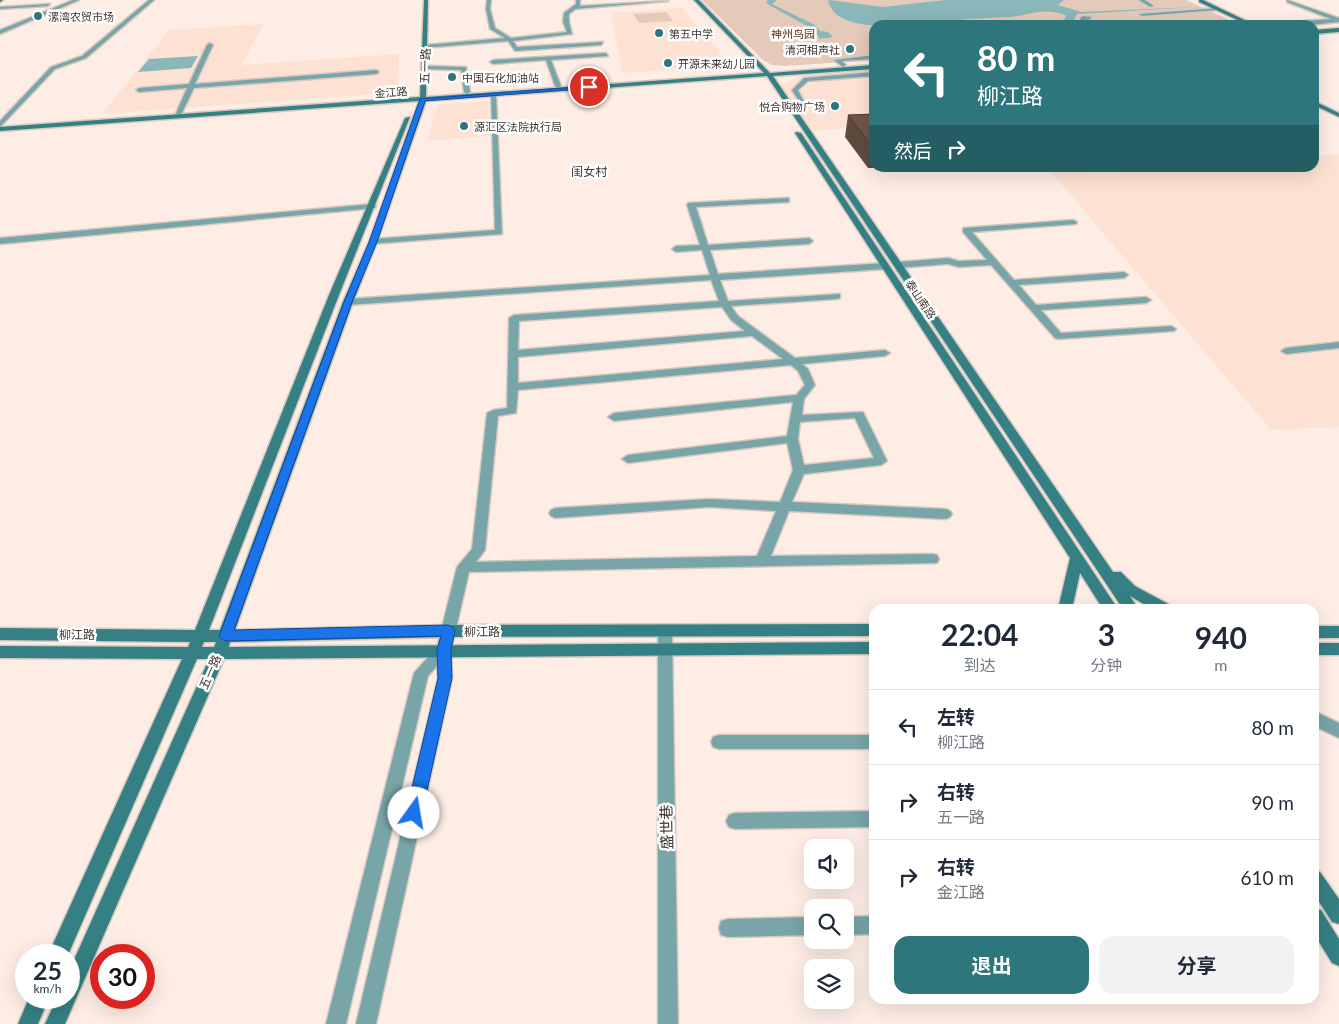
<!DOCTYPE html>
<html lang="zh">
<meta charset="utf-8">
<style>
body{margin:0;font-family:Lato,"Noto Sans SC",sans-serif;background:#f2f2f3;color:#1f2937;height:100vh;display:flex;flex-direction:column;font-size:19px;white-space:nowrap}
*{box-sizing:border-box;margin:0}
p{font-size:16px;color:#747a83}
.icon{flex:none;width:28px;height:28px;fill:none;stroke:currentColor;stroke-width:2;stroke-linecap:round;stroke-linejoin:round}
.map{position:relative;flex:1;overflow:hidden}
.panel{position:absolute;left:869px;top:604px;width:450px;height:400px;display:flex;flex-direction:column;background:#fff;border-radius:15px;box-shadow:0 5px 20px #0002}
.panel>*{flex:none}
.banner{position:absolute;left:869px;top:20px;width:450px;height:152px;border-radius:15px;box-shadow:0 5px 20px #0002;background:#2d767b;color:#fff;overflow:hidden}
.tools{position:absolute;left:804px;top:839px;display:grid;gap:10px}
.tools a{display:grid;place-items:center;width:50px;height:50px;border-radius:10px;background:#fff;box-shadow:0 5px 20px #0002;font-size:25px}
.speed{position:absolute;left:15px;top:944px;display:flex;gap:10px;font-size:25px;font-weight:700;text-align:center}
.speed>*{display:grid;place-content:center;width:65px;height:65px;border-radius:50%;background:#fff;box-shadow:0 5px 20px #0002;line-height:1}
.speed small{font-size:12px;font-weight:400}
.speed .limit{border:8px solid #d22;background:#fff;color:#111}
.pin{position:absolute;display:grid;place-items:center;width:42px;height:42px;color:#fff;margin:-21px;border:2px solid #fff;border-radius:50%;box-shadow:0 1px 5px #0007}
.me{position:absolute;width:55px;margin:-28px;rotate:13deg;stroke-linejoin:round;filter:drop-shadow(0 0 4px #0008)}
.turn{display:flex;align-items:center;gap:18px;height:105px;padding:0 25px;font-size:22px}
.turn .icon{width:65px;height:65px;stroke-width:2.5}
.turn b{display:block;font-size:35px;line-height:42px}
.then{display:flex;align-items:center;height:48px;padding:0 25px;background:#0003;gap:10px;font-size:19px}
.eta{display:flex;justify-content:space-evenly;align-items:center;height:85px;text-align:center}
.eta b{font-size:30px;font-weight:700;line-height:35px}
.button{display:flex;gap:10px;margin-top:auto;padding:10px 25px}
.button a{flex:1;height:58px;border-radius:15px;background:#2d767b;color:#fff;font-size:20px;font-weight:700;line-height:58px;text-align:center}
.button a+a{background:#f2f2f3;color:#1f2937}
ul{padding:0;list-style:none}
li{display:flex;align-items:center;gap:15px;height:75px;padding:0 25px;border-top:1px solid #e0e1e3}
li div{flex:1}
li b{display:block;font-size:19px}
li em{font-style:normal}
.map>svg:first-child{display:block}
.built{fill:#fde2d3}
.green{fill:#e5c9b9}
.water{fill:#8ab7b9}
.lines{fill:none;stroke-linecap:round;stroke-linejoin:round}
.street-casing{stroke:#d7c9c0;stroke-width:3}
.secondary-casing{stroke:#d7c9c0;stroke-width:3}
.street{fill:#78a5a8;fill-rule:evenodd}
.secondary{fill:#358084;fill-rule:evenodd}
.wall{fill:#5e4b40}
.building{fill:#6d574b;stroke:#4c3d34}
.route{fill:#1a73e8;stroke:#114b97}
.poi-dot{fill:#2d767b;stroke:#fefefe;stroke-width:2}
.labels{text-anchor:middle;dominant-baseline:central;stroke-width:5;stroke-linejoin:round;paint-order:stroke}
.far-poi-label{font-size:11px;fill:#413731;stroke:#fefefe;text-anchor:start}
.far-park-label{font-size:11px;fill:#613316;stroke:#fefefe}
.far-street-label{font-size:11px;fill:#413731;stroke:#fefefe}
.street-label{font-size:12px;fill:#413731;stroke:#fefefe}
.far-quarter-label{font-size:12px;fill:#413731;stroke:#fefefe}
.near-street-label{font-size:15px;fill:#413731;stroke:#fefefe}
</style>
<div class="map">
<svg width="1339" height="1024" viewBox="0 0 1339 1024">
<rect width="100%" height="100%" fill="#fdede4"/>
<path class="built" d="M682,8L720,52L718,53L723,59L710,67L622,73L611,13Z
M264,24L241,65L399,54L398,86L378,94L102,114L169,30Z
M874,70V126L813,131L781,86L799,76Z
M488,101L490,136L427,141L438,105Z
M1339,154V427L1271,430L1051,172L1116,173L1182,168H1314V156Z"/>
<path class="green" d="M702,0H1186L1241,25H874V60L785,66L772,65L763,60Z
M666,12L673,21L639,23L633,14Z"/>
<path class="water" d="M768,0H777L772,4L815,25L820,31L828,32L833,37L820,39L814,30L769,5L766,2Z
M829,0L883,7L945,0H1064L1058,5L1081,12L1195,7L1077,14L1074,20L1063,25H1054L1066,18L1065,15C1043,7 1031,15 1010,17C993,18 976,18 960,20C930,23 861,34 837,15C833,12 830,6 828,2Z
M198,56L191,68L138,72L149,59Z"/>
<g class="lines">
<g class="street-casing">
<path id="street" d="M73,0H79L0,34V30Z
M149,0H154L86,58L55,69L0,127V121L51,67L82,56Z
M487,0H491L490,9L495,28L511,38L567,32L563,22L564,13L576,4V0H580V6L668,1L575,9L569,14V22L572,34L513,41L517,47L603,42L601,45L515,51L508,41L423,48L425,45L505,38L490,29L486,9Z
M1139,0H1145L1154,6L1150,7Z
M1287,0L1339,18V22L1311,25L1301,24L1303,21L1331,19L1287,2Z
M50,4L48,6L0,9V7Z
M1219,8L1217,10L1142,16L1139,14Z
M1083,16L1091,17V19L1086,20L1094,25H1087L1081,21L1080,18Z
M210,43L213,45L195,84L376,70L379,72L376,74L194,88L182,113L179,115L176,113L187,88L139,92L136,90L139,88L189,84L207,45Z
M606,53L608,56L551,60L561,86L558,88L555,86L546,60L493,64L490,62L493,60Z
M874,55V59L842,61L846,65L843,67L834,60Z
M425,66L466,67L470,92L467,94L464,92L461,70L423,69Z
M874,72V76L808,81L798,90L806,106L790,108L787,106L800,103L792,90L804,78Z
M491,93L496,94L502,234L370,244V240L373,239L495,230Z
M786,198H789V202L696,207L708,245L809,238L813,241L809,244L710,250L718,274L885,263L889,266L885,269L720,280L728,301L840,294V298L837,299L731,306L738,316L795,358L885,350L890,353L885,356L802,364L808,369L815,385L804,399L802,415L863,412L887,461L881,465L804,474L792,502L946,509L950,511L952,514L950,517L946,519L789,511L771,556L932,554L937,555L939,559L937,563L469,572L451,650L452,678L376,1024H356L438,678L437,666L428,676L346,1024H326L414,673L437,647L457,567L472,549L487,413L493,410L507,408L509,318L514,315L719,301L711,280L348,305L343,302L348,299L710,275L702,250L676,252L672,249L676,246L700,245L687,205L688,203ZM722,307L731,320L745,331L518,350L519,321ZM752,336L783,359L518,383V357ZM791,365L798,371L805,385L796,395L614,413L608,417L614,421L793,402L787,436L628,455L622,459L628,463L787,443L793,470L780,502L709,499L555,508L551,510L549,513L551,516L555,518L709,507L776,511L757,556L476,562L485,550L498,416L516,413L518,390ZM855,418L874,458L804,465L798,439L800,422Z
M372,204L376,206L375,208L0,244V238Z
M1073,220L1077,222L1076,224L972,232L1014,280L1124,272L1128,275L1124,278L1019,285L1036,305L1146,297L1151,300L1146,303L1041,310L1061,333L1171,326L1176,329L1174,331L1058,339L1055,338L991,265L959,267L948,264L898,268L894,265L898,262L948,258L959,261L987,260L963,232V228Z
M1339,342V348L1286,354L1281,351L1286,348Z
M665,625L670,627L672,631L678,1024H658V631L660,627Z
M1314,711L1339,723V738L1314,726Z
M719,735H874V749H719L713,747L711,742L713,737Z
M874,811V827L735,829L729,827L726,821L729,815L735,813Z
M874,916V934L845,935V917Z
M812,917V935L728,937L721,935L719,928L721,921L728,919Z"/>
</g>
<g class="secondary-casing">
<path id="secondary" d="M0,0H3L0,2Z
M424,0H428L426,97L764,73L694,0H699L770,73L874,65V69L773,76L1113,572H1121L1135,586L1170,605L1172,609H1152L1130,596L1138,609H1123L767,76L426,101L377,242L353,302L235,630L449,625L874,624V636L449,637L230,642L229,647L874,642V654L224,659L65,1024H45L57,998H69V971L209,659H197L68,955H48L182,659L0,658V646L188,647L190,642L0,640V628L195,630L329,295L405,118L410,117L339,295L209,630H220L343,302L369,242L419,101L0,131V127L420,97ZM204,642H216L214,647H202Z
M1199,0H1203L1255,25H1248L1199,2Z
M1339,28V32L1314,34V30Z
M1314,101L1339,113V117L1314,105Z
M796,132L801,133L1118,609H1103L1080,573L1072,609H1058L1070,558L795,133Z
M1314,626H1339V638H1314Z
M1314,643H1339V655H1314Z
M1314,869L1320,872L1339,899V924L1332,922L1314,894Z
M1314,908L1321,910L1339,939V966L1332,963L1314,934Z
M29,998H49L38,1024H18Z"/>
</g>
<use href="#street" class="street"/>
<use href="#secondary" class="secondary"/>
</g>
<path class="wall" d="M874,114V168H881H868L845,137L848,115Z"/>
<path class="building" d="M874,114V145L872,146L848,115Z"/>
<path class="route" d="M589,86L591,88L425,101L377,242L352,302L234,630L448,625L453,627L455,631L451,650L452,678L422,813L420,818L414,820L409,818L406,813L438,678L437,650L441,636L226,641L221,639L219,636L344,302L369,242L420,99Z"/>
<g class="poi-dot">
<circle cx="38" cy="16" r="5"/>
<circle cx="659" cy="33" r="5"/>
<circle cx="850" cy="49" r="5"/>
<circle cx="668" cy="63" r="5"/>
<circle cx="452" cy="77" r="5"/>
<circle cx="835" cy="106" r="5"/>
<circle cx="464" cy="126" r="5"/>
</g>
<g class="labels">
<g class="far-poi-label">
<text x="48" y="16">漯湾农贸市场</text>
<text x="669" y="33">第五中学</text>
<text x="840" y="49" text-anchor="end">清河相声社</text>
<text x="678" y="63">开源未来幼儿园</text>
<text x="462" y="77">中国石化加油站</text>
<text x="825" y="106" text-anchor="end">悦合购物广场</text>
<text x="474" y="126">源汇区法院执行局</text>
</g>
<g class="far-park-label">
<text x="793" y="33">神州鸟园</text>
</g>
<g class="far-street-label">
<text transform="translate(391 92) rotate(-4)">金江路</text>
<text transform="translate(921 299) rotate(56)">泰山南路</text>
</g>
<g class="street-label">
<text transform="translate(425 66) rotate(-88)">五一路</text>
<text x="482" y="631">柳江路</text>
<text x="77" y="634">柳江路</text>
<text transform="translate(210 672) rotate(-66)">五一路</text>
</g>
<g class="far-quarter-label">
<text x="589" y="171">闺女村</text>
</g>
<g class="near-street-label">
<text transform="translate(666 827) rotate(-91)">盛世巷</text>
</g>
</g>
</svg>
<div class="tools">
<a><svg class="icon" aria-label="sound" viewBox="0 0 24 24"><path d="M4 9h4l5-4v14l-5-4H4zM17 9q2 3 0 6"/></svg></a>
<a><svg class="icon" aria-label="search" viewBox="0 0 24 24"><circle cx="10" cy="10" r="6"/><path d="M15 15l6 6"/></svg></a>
<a><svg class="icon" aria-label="layers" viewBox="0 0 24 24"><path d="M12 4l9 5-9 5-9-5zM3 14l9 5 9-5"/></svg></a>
</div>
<div class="speed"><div>25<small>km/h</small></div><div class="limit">30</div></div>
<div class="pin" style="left:589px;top:87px;background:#d93025"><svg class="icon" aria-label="arrive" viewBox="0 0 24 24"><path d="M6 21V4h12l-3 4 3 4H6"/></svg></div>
<svg class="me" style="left:414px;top:813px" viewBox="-20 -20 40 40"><circle r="19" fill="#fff"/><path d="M0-13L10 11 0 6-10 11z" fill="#1a73e8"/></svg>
<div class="banner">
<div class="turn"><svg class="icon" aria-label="left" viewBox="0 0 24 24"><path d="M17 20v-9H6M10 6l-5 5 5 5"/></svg><div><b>80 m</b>柳江路</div></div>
<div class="then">然后<svg class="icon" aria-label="right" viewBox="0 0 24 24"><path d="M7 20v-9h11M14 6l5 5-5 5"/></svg></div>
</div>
<section class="panel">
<div class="eta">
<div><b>22:04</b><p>到达</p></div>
<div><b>3</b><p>分钟</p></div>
<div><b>940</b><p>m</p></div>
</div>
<ul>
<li><svg class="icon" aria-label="left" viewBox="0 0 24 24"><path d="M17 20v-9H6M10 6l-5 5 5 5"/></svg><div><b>左转</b><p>柳江路</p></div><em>80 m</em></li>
<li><svg class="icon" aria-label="right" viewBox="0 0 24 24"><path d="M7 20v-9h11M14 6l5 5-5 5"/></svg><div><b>右转</b><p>五一路</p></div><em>90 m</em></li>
<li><svg class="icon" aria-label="right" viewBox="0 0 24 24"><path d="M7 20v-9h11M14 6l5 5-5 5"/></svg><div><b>右转</b><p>金江路</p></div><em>610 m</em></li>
</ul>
<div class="button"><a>退出</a><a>分享</a></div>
</section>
</div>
